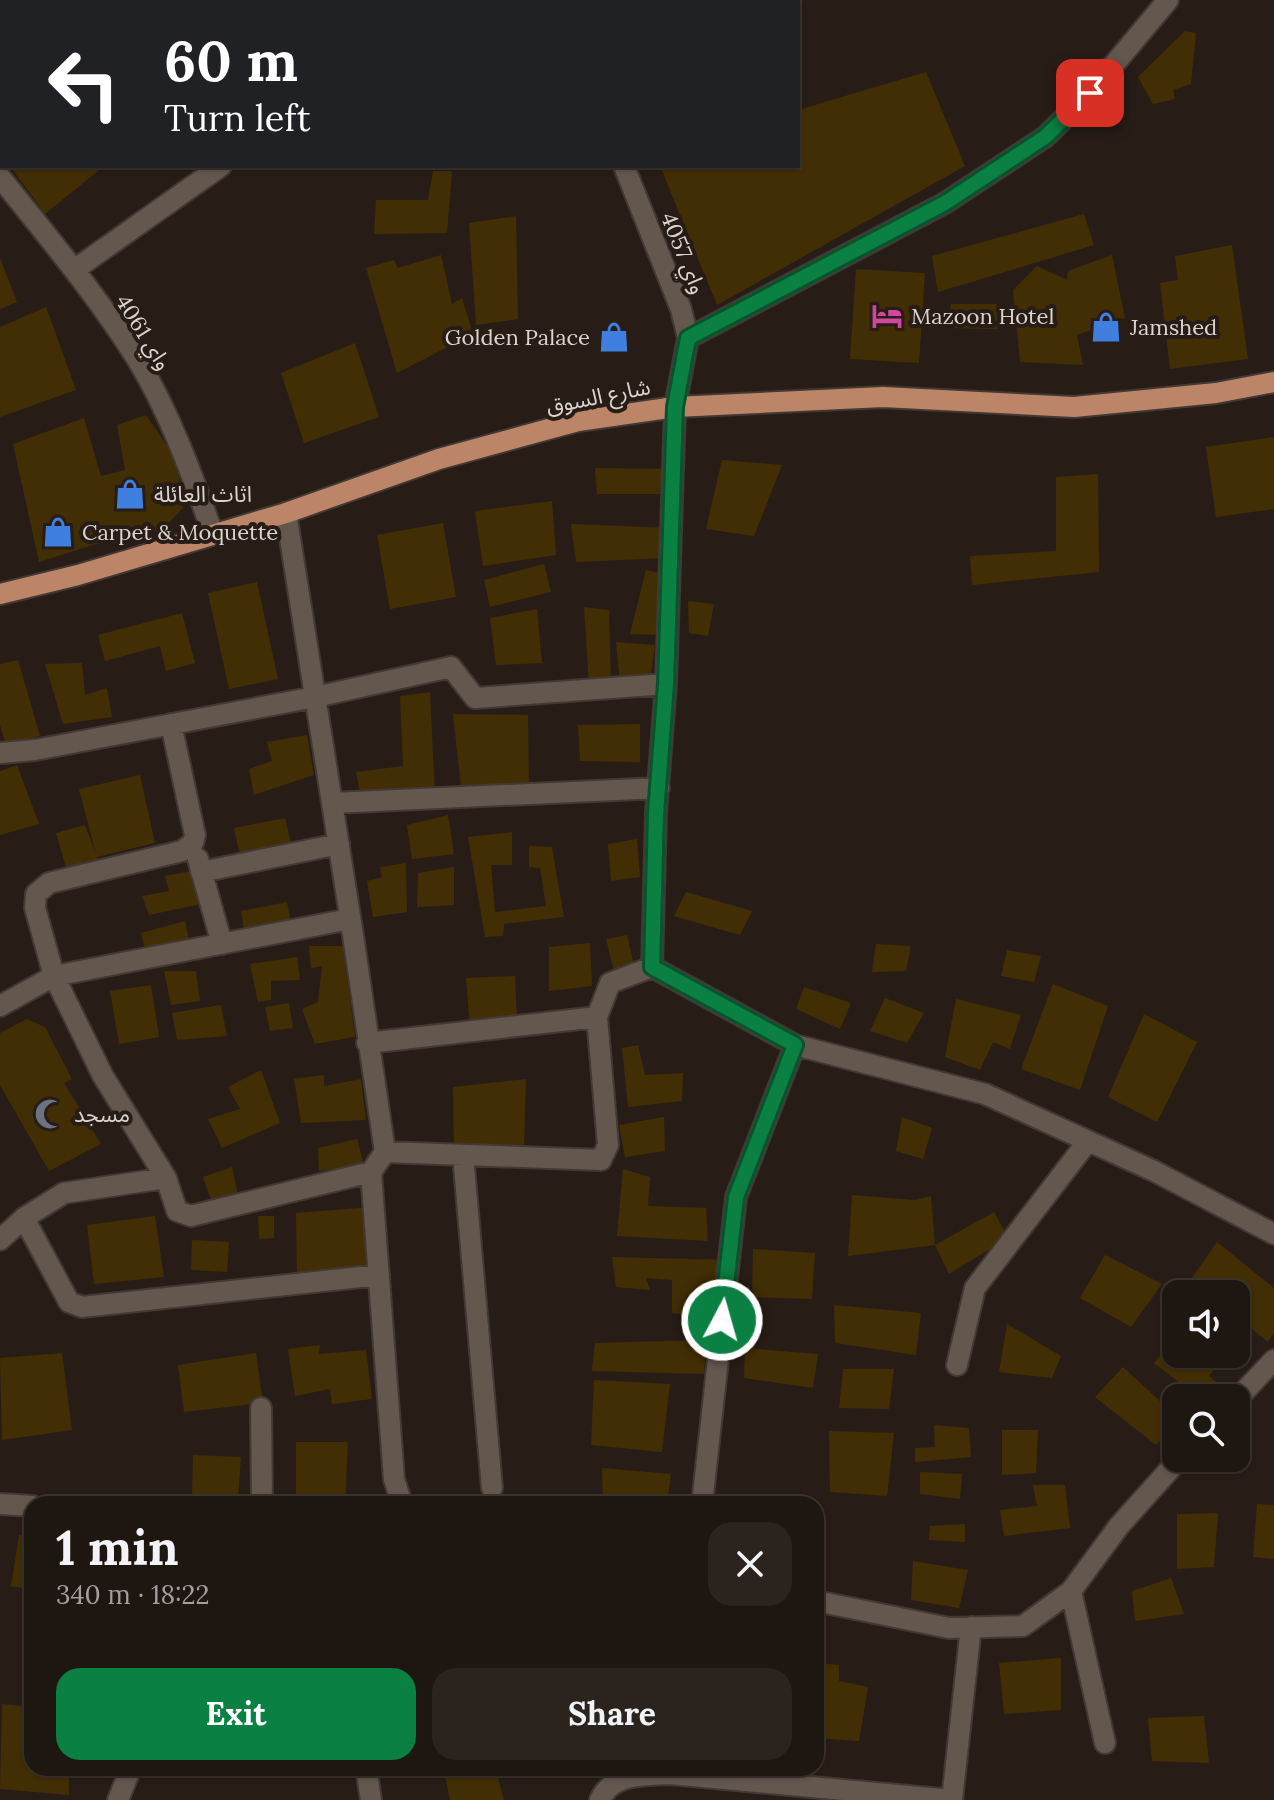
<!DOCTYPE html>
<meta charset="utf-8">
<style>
body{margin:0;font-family:Lora,"Noto Sans Arabic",serif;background:#2b231e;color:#f1f3f6;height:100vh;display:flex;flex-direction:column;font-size:30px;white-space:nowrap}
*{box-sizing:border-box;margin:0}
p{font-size:26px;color:#a19f9f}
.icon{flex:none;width:44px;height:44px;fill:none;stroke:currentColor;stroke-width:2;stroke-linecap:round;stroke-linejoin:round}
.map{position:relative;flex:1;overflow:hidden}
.panel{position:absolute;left:24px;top:1496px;width:800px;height:280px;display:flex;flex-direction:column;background:#1e1610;border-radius:24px;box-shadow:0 2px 6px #0004,0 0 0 2px #3c3530}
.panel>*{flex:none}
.top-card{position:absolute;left:0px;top:0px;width:800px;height:168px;box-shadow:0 2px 6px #0004,0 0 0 2px #3c3530;background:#202124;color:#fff;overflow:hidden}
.controls{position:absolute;left:1162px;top:1280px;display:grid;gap:16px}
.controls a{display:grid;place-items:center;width:88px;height:88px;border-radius:16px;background:#1e1610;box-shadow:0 2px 6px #0004,0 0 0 2px #3c3530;font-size:40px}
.pin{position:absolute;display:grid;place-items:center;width:68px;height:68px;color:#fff;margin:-34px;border-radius:16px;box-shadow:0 4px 12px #0006}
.me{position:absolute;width:88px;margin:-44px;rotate:6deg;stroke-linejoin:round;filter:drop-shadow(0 0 6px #0008)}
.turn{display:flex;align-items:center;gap:28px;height:168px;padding:0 32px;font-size:36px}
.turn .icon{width:104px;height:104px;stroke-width:2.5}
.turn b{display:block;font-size:56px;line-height:68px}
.round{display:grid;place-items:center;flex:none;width:84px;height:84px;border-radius:24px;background:#2b231e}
.summary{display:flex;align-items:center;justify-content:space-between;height:136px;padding:0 32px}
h1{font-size:48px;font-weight:700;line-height:60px}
.primary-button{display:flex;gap:16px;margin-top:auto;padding:16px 32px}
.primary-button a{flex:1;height:92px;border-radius:24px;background:#0b8043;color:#fff;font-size:32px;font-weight:700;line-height:92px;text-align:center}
.primary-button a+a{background:#2b231e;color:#f1f3f6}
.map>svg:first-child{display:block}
.building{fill:#422e05}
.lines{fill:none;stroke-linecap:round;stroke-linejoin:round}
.minor-casing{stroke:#423834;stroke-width:24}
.major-casing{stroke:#423834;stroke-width:24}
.minor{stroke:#64574e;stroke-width:20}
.major{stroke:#bd8568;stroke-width:20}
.route-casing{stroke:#07532c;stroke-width:20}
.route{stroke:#0b8043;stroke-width:14}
.labels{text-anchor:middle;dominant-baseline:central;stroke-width:8;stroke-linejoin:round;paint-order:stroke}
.street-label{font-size:22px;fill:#dcd4cf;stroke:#281d16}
.poi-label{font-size:22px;fill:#dcd4cf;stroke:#281d16;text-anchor:start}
</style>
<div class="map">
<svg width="1274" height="1800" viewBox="0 0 1274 1800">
<rect width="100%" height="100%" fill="#281d16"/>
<path class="building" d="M1185,31L1196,33L1191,84L1173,90L1175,99L1153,104L1138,77Z
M926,72L965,166L717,305L660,166H798V110Z
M10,166H104L45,214Z
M433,171H452L447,233L374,234L376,200H428Z
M1084,214L1094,245L938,292L932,256Z
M516,216L518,319L476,325L469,223Z
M1232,245L1248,359L1170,369L1160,283L1178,280L1175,256Z
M441,255L452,304L462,298L473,334L397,373L366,268L394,260L398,268Z
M1112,255L1125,318L1077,335L1083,365L1020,362L1013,290L1037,266L1067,280L1068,271Z
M0,258L17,302L0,309Z
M856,269L925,273L919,363L850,359Z
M951,304H997L998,329L947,328Z
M46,307L76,390L0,417V327Z
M355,343L379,417L304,443L281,373Z
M146,415L176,459L183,508L163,529L93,545L39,562L13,444L84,418L101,476L125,470L117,425Z
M1274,437V509L1216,517L1206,447Z
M722,460L782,465L754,536L706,529Z
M595,468L671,469L669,494H597Z
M1098,474L1099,572L972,585L970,556L1056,551V477Z
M552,501L556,555L483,566L475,511Z
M443,523L456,597L390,609L377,535Z
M571,524L669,528L667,558L576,562Z
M544,564L551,592L490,607L484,580Z
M646,570L668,575L663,635L630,634Z
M257,582L278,679L229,689L208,593Z
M688,601L714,604L708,636L689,633Z
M584,607L609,610L611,685L589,686Z
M537,609L542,663L496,665L490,618Z
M182,613L195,663L166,671L160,646L105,661L98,635Z
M616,642L655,645L650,681L620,683Z
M18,660L40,736L6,745L0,725V664Z
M82,663L85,695L107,688L112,717L63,724L45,664Z
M430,692L435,795L361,799L356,772L403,766L400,696Z
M453,714L528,715L529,791L462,796Z
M640,724V762L580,761L578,725Z
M307,735L314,775L254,795L249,769L272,761L267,742Z
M17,765L39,824L0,835V771Z
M140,775L155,843L97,857L100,870L69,878L56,833L85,825L96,854L79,789Z
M448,815L454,854L412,859L407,825Z
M285,818L293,852L241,861L234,828Z
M512,832V865H491L495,912L546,906L540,868L529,867V846L552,847L564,917L504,924L503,936L485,937L468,837Z
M637,839L640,877L611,881L608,844Z
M406,863L407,912L373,917L367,881L382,877L380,867Z
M454,867V905L417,907L418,873Z
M197,870L206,903L149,915L142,896L169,891L165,876Z
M686,892L752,911L740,935L674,916Z
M287,902L292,928L245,936L241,911Z
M185,921L190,945L147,957L141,933Z
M627,935L636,972L616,980L606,939Z
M590,943L592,986L549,991V947Z
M876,944L911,946L906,971L872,972Z
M309,946H343L355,1037L315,1044L302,1009L318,1002L322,966L311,968Z
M1007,950L1041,956L1034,982L1001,976Z
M297,957L300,980L271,981V1000L258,1002L250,964Z
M164,971H196L200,1001L171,1005Z
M515,976L517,1023L470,1027L466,978Z
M1053,984L1108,1006L1080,1090L1021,1069Z
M151,985L159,1037L119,1044L110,991Z
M804,987L851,1003L840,1029L796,1009Z
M885,998L924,1013L907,1043L870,1031Z
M956,999L1021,1015L1010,1049L993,1042L980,1070L945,1057Z
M289,1003L293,1028L270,1031L265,1007Z
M221,1005L227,1036L177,1040L172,1013Z
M1144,1014L1197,1042L1157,1122L1108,1097Z
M27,1019L45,1027L72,1079L64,1083L101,1144L49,1171L0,1085V1033Z
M638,1045L645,1075L683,1073L682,1101L628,1107L622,1048Z
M261,1070L280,1123L222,1148L208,1119L240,1109L228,1087Z
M324,1075V1086L361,1079L366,1120L301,1123L294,1079Z
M526,1079L524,1147L454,1148L453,1087Z
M664,1117L665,1151L625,1157L619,1125Z
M902,1117L932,1128L923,1159L896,1151Z
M357,1139L364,1165L319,1171L318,1148Z
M232,1167L238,1195L211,1200L203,1177Z
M623,1169L650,1177L648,1206L706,1208L708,1241L617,1236Z
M852,1195L915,1200L931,1196L935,1245L848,1256Z
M372,1207L375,1269L297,1278L296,1213Z
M994,1212L1008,1238L949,1274L935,1245Z
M155,1216L164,1277L94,1284L87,1225Z
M258,1216H274V1238L259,1239Z
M192,1240L229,1242L227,1272L191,1270Z
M1217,1242L1274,1288V1333L1268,1342L1236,1316V1294H1209L1191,1279Z
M753,1249L815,1253L812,1299L752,1297Z
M1105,1255L1162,1284L1131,1327L1080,1298Z
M612,1257L728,1260L720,1319L672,1313V1280L646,1278L650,1290L616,1287Z
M834,1305L921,1313L916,1355L835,1343Z
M1007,1324L1061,1356L1052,1378L999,1372Z
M1176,1336V1354H1225L1209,1376L1223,1388L1216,1398H1199L1154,1363Z
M706,1340L704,1374L592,1371L595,1343Z
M320,1345L319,1354L366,1350L372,1399L332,1404L330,1389L295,1396L288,1349Z
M745,1348L818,1354L813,1388L744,1378Z
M62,1353L72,1430L2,1440L0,1358Z
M256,1353L263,1403L184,1412L178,1365Z
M1123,1367L1176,1416V1424L1156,1445L1095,1397Z
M843,1369H894L889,1409L839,1408Z
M594,1380L670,1384L662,1452L591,1445Z
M934,1425L969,1428L971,1457L915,1462V1448L935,1447Z
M1002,1430H1038L1036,1473L1002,1475Z
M829,1431L894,1433L887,1496L830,1492Z
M296,1442H348L345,1504H296Z
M193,1455L241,1457L238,1499L192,1497Z
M602,1468L671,1474L667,1504H603Z
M920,1472L962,1474L960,1499L920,1494Z
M1033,1485H1065L1070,1528L1004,1536L1000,1510L1037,1506Z
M723,1495L749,1499L747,1504H722Z
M1257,1504L1274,1505V1559L1253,1557Z
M1218,1513L1214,1567L1177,1569V1514Z
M965,1524V1542L929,1540L930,1526Z
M19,1535L32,1536V1590L11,1586Z
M913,1561L968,1570L959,1608L911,1600Z
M1171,1578L1184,1614L1135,1621L1132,1591Z
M1061,1658V1710L1004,1714L999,1663Z
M816,1663L839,1665V1681L868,1687L859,1741L816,1738Z
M2,1704L32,1707V1768H69V1795L0,1789Z
M1204,1716L1209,1763L1152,1761L1148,1718Z
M251,1768H300L298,1778Z
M495,1768L504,1800H450L444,1769Z"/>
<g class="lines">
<g class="minor-casing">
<path id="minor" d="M557,0L558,2
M387,2L389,0
M624,166L681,309L688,338L675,407L666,684L656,813L652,967L795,1045L985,1094L1154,1171L1274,1234
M0,177C47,236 97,295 137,359C170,413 192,475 213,534
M74,270L221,166
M688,338L945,203L1045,137L1090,93L1168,0
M171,724L195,835L193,843L182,851L49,883L36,894L35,908L54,976L103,1076L166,1178L177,1211L191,1216L371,1172L385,1152L353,935L286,513
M0,753L35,750L315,697L451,667L475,698L666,684
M332,803L659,788
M198,859L222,944
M201,872L339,844
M0,1006L54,976L350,919
M367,1043L597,1017L610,983L652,967
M385,1152L601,1160L608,1145L597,1017
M463,1155L492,1488
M371,1172L394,1479L402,1504
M24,1218L69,1302L82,1307L379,1275
M0,1240L24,1218L64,1193L166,1178
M957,1365L975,1288L1088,1141
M1236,1400L1274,1360
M261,1408L262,1504
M0,1504L32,1506
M702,1504L736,1197L795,1045
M1071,1591L1105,1743
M816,1601L949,1628L1023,1626L1071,1591L1119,1526L1180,1458
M366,1768L371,1800
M118,1800L131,1768
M600,1800C612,1773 646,1775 671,1774L952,1800
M952,1800L971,1627"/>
</g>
<g class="major-casing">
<path id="major" d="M46,2L48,0
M0,40L2,39
M0,594L78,575L286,513L439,459L578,421L675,407L883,397L1074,407L1216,393L1274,382"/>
</g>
<use href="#minor" class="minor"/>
<use href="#major" class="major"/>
</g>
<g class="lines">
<g class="route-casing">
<path id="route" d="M722,1320L736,1197L795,1045L652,967L656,813L666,684L675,407L688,338L945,203L1045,137L1090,93"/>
</g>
<use href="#route" class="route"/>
</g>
<defs>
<g id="hotel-bare" transform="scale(2.4)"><path d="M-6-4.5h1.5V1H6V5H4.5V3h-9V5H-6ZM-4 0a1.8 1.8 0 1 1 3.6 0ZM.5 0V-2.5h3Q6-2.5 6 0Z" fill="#d1479c" stroke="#281d16" stroke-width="2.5" paint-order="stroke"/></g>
<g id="shop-bare" transform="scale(2.4)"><path d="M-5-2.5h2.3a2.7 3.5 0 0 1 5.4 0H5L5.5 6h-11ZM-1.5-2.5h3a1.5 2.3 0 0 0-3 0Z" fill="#3f7fe0" stroke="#281d16" stroke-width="2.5" paint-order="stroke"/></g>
<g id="mosque-bare" transform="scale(2.4)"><path d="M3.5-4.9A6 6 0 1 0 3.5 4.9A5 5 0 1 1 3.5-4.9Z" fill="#6b7280" stroke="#281d16" stroke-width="2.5" paint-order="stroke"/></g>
</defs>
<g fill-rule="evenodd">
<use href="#hotel-bare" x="887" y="316"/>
<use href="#shop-bare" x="1106" y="327"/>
<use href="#shop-bare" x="614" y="337"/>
<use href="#shop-bare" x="130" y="494"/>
<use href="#shop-bare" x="58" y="532"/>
<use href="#mosque-bare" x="50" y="1114"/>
</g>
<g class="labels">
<g class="street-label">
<text transform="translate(684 253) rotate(68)">واي 4057</text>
<text transform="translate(144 332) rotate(58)">واي 4061</text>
<text transform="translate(598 396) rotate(-11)">شارع السوق</text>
</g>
<g class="poi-label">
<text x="911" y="316">Mazoon Hotel</text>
<text x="1130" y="327">Jamshed</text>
<text x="590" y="337" text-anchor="end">Golden Palace</text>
<text x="154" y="494">اثاث العائلة</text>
<text x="82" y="532">Carpet &amp; Moquette</text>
<text x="74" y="1114">مسجد</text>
</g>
</g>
</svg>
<div class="controls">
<a><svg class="icon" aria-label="sound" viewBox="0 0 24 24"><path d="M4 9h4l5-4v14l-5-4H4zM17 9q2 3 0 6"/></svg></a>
<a><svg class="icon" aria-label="search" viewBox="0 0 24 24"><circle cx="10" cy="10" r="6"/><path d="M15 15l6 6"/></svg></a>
</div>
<div class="pin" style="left:1090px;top:93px;background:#d93025"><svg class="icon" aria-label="arrive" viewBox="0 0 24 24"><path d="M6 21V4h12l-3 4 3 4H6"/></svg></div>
<svg class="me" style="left:722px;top:1320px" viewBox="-20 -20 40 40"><circle r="17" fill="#0b8043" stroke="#fff" stroke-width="3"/><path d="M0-11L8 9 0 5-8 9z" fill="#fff"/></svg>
<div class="top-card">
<div class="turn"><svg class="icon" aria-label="left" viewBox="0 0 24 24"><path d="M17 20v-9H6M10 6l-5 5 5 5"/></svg><div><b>60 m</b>Turn left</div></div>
</div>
<section class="panel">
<div class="summary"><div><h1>1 min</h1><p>340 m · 18:22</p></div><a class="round"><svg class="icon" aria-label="close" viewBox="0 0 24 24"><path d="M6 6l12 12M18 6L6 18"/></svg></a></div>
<div class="primary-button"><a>Exit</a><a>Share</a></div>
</section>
</div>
